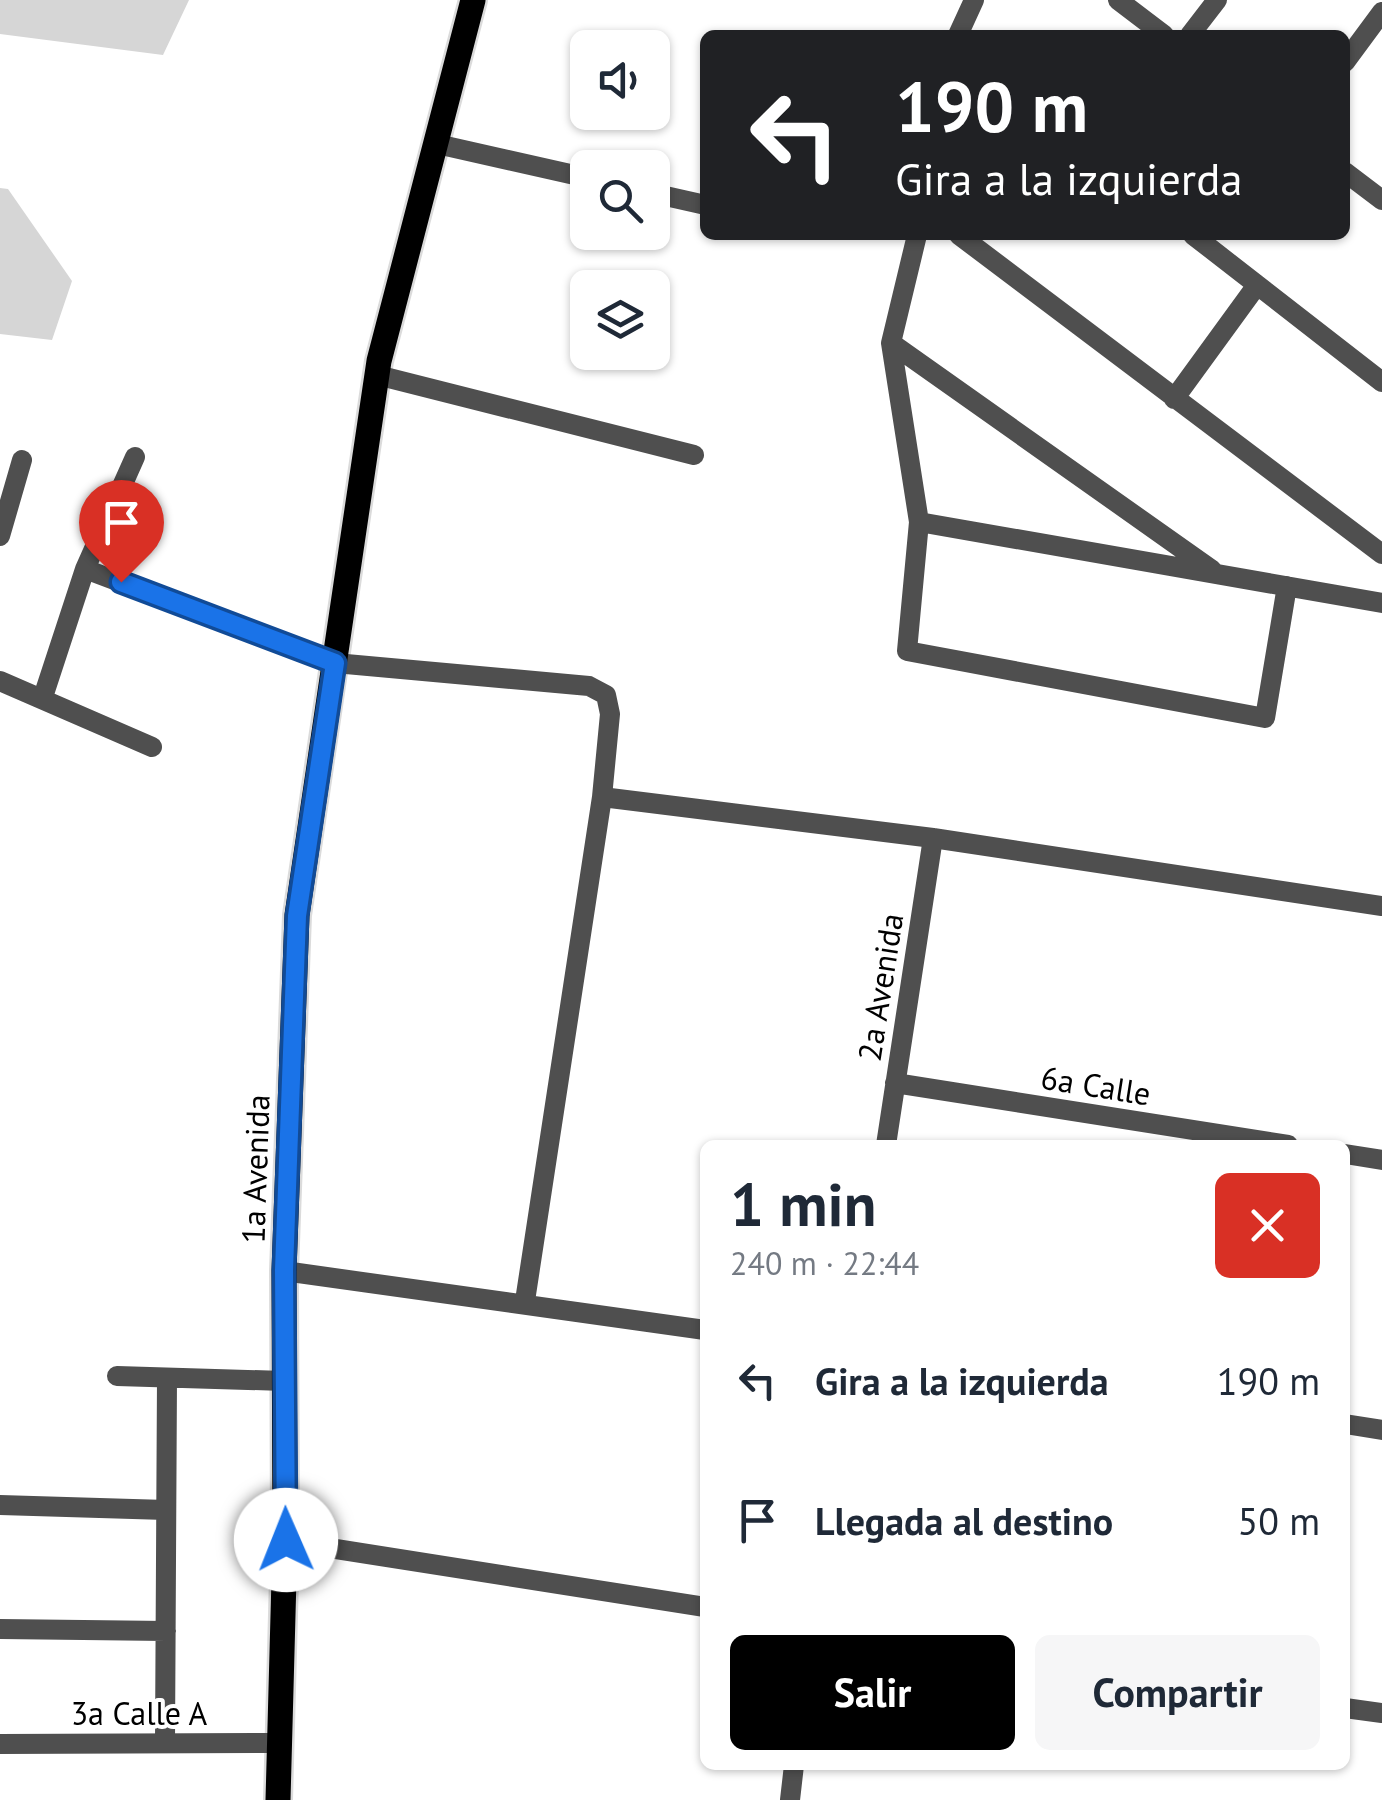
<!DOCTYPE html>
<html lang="es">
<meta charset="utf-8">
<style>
body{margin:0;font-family:"PT Sans",sans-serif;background:#f6f6f7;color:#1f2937;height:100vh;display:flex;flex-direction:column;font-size:38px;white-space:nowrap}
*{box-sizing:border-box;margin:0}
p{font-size:32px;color:#747a83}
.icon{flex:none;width:55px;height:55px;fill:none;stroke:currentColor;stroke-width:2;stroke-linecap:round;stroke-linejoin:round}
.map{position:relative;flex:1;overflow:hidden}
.panel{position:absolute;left:700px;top:1140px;width:650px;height:630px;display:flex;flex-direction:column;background:#fff;border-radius:15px;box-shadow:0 2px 8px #0004}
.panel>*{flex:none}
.guide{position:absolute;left:700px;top:30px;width:650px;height:210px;border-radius:15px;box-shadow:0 2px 8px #0004;background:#202124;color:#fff;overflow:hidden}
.tools{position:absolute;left:570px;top:30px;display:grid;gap:20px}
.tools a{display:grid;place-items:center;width:100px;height:100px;border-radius:15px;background:#fff;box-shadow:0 2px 8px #0004;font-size:50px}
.pin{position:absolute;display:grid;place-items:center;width:85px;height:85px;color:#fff;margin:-102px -42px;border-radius:50% 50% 50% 0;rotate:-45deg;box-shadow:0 0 10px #0007}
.pin .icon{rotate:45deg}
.me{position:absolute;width:110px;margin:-55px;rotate:359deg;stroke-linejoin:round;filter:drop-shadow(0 0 8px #0008)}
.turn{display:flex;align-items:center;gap:35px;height:210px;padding:0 30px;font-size:45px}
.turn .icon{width:130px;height:130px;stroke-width:2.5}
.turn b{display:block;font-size:70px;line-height:85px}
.round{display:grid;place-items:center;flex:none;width:105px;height:105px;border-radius:15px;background:#f6f6f7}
.summary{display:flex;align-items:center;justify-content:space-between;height:170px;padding:0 30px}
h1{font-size:60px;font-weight:800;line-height:75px}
.primary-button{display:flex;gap:20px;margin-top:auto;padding:20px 30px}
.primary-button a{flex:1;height:115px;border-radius:15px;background:#000;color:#fff;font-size:40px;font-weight:800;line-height:115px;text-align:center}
.primary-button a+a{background:#f6f6f7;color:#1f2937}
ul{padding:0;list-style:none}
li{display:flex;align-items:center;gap:30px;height:140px;padding:0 30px}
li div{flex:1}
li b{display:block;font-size:38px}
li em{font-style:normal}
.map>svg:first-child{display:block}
.green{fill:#d6d6d6}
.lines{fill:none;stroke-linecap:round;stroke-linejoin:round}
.primary-casing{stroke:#dbdbdb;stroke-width:30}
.minor{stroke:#4f4f4f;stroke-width:20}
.primary{stroke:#000;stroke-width:25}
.route-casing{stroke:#114b97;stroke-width:25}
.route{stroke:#1a73e8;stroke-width:18}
.labels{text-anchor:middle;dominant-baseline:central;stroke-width:8;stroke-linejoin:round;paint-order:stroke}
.street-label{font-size:32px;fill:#000;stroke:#fff}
</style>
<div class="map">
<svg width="1382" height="1800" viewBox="0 0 1382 1800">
<rect width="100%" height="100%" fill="#fff"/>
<path class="green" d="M0,0H189L163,55L0,34Z
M0,188L8,189L72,281L52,340L0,334Z"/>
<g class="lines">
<g class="primary-casing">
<path id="primary" d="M278,1800L285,1541L284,1271L297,915L379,361L473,0"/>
</g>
<path class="minor" d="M1118,0L1164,35
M958,35L974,0
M1190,35L1217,0
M1345,62L1382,12
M437,144L588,178
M1345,172L1382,200
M652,193L701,204
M917,235L891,343L919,522L907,651L1265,718L1287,586
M959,235L1382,554
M1193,235L1382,382
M891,343L1212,570
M377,375L694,455
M1174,399L1257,285
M919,522L1382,603
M0,536L22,460
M85,569L335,663L589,686L606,695L610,714L602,797L525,1301
M0,681L152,747
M43,697L85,569L135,457
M602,797L933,838L1382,906
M895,1083L1288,1145
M886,1145L933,838
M1345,1154L1382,1160
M284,1271L705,1330
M117,1376L284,1381
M1345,1424L1382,1430
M0,1505L166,1510
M285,1541L705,1607
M0,1629L166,1631
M1345,1708L1382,1713
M165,1742L167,1378
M0,1744L278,1743
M790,1800L794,1765"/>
<use href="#primary" class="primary"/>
</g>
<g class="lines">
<g class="route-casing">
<path id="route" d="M121,582L335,663L297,916L284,1270L286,1540"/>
</g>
<use href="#route" class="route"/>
</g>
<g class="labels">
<g class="street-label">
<text transform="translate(880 987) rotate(-81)">2a Avenida</text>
<text transform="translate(1096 1085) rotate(9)">6a Calle</text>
<text transform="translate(255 1169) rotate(-88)">1a Avenida</text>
<text x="139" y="1713">3a Calle A</text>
</g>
</g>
</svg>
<div class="tools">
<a><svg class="icon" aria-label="sound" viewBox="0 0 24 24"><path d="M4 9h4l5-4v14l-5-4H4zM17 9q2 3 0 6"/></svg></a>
<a><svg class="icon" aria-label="search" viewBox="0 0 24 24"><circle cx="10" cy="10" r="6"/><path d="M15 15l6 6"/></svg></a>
<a><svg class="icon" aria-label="layers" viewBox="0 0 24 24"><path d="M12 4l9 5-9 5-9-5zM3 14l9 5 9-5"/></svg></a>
</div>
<div class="pin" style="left:121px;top:582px;background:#d93025"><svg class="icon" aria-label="arrive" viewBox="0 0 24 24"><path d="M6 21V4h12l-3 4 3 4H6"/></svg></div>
<svg class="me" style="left:286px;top:1540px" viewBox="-20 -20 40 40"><circle r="19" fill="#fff"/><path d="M0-13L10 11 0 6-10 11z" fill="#1a73e8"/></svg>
<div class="guide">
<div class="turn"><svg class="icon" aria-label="left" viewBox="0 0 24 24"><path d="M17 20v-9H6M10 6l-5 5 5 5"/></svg><div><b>190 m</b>Gira a la izquierda</div></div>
</div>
<section class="panel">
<div class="summary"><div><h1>1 min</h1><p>240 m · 22:44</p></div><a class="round" style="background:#d93025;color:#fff"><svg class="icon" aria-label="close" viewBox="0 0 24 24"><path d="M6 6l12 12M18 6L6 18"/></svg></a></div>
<ul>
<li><svg class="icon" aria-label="left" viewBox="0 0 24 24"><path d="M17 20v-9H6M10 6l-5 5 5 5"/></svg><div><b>Gira a la izquierda</b></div><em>190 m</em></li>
<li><svg class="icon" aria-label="arrive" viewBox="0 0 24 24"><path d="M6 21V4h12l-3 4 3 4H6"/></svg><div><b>Llegada al destino</b></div><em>50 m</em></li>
</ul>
<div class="primary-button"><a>Salir</a><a>Compartir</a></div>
</section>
</div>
